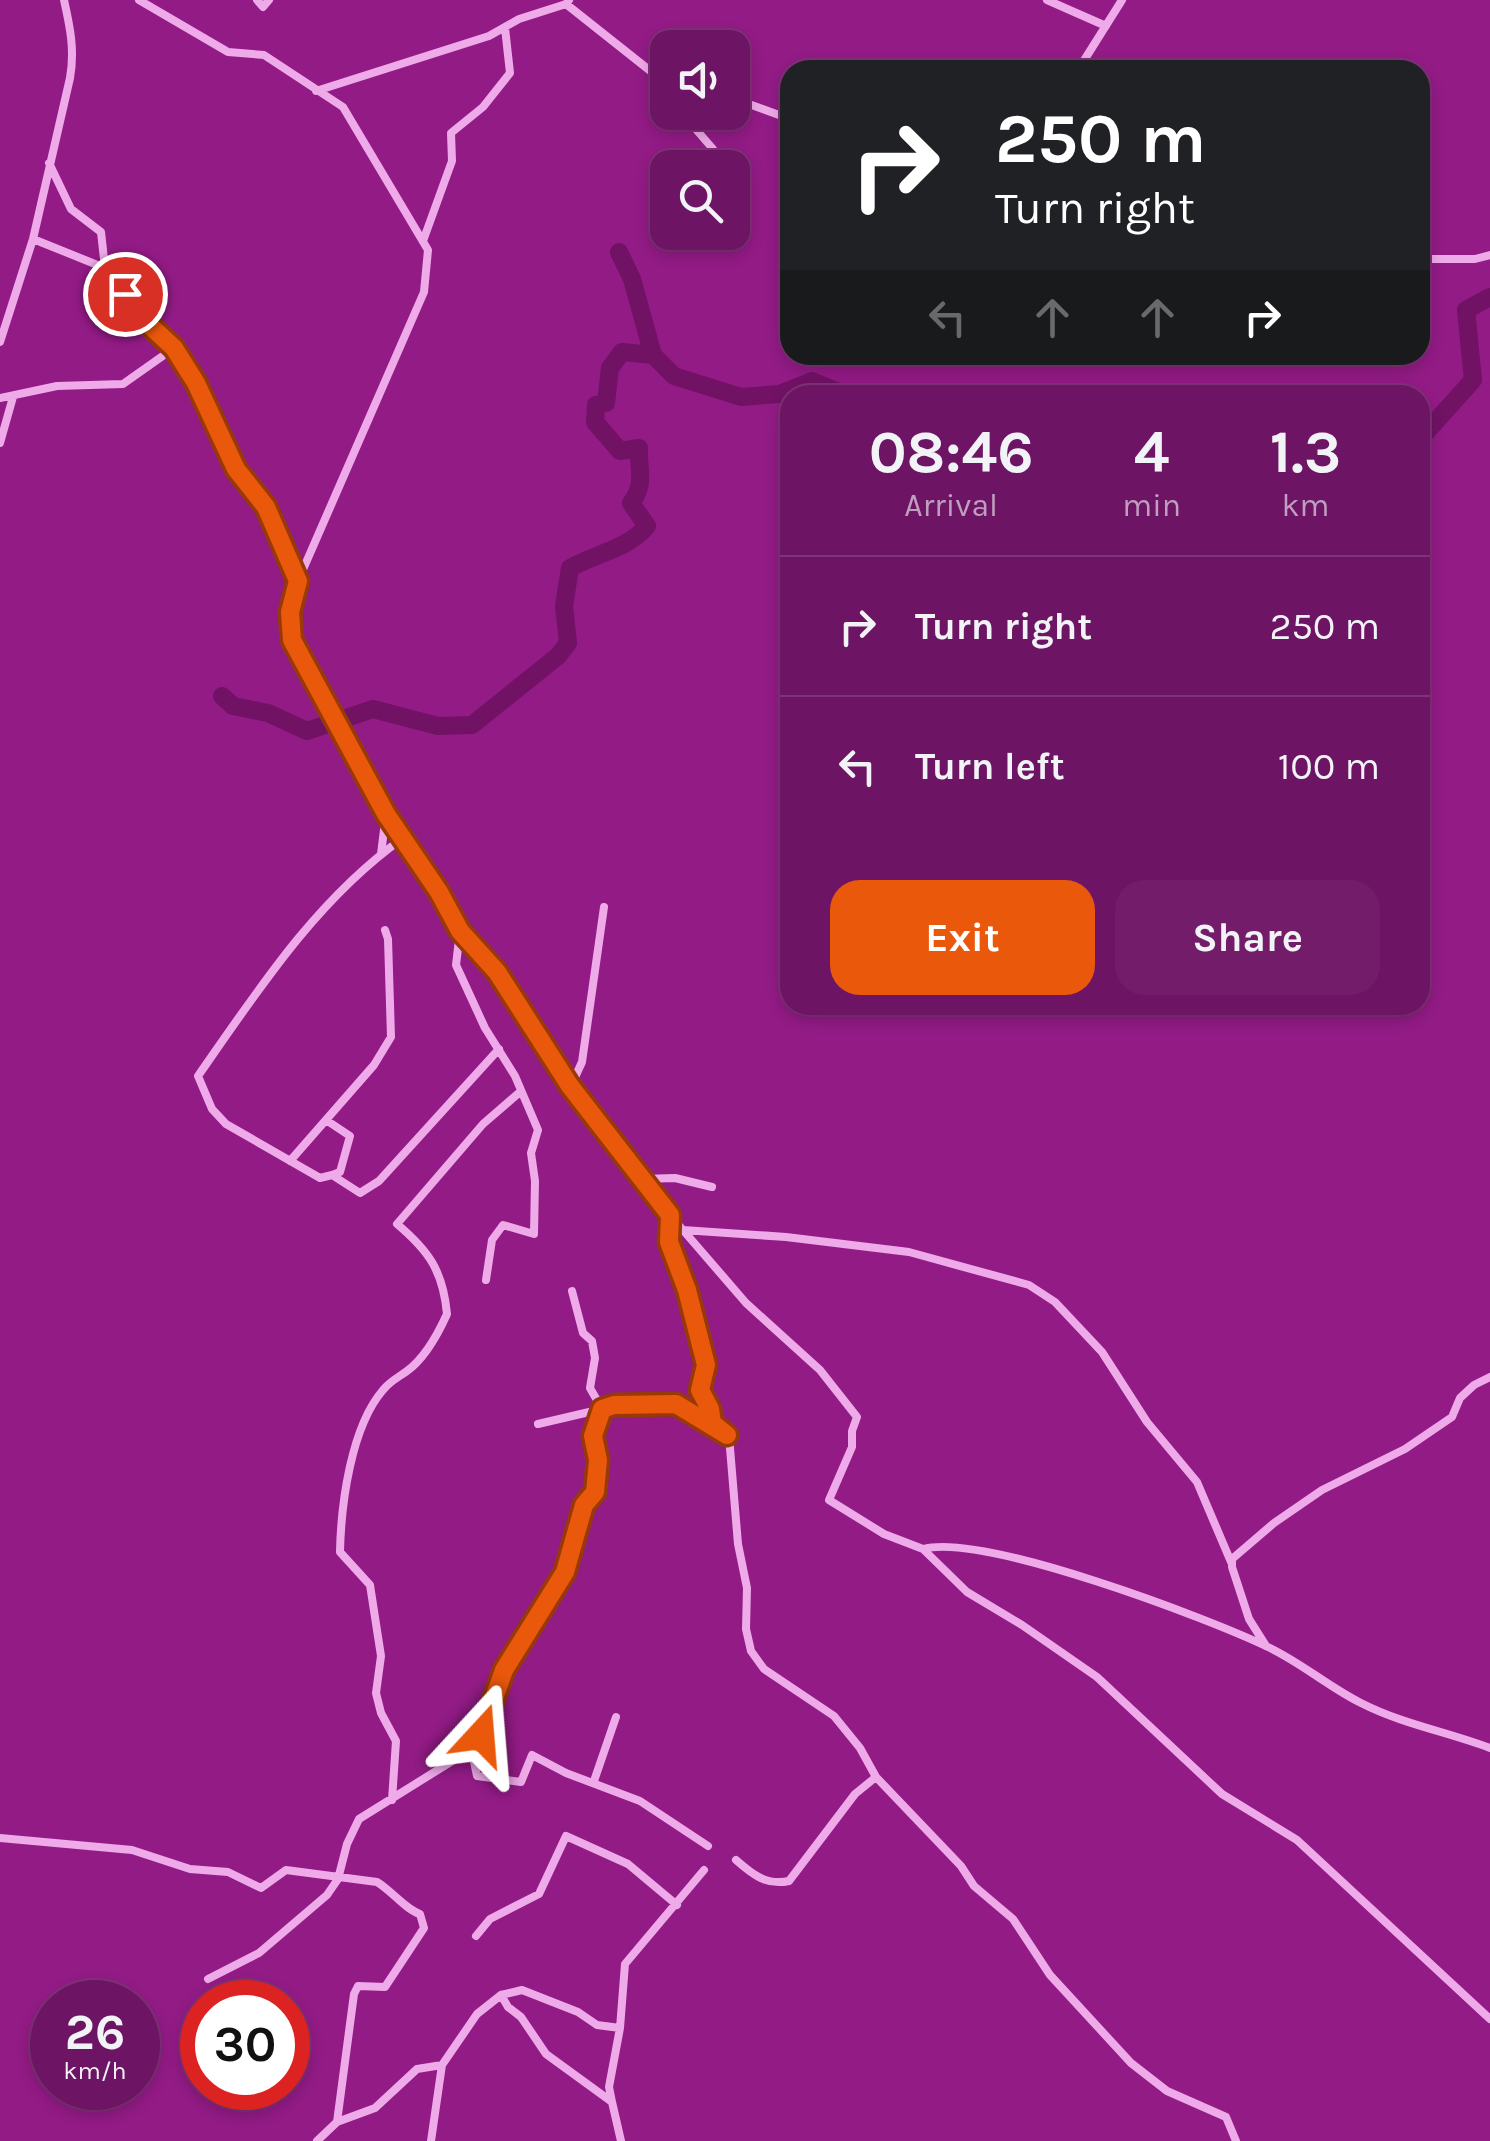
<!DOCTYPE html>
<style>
body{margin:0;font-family:Karla,sans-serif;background:#731d6a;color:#f1f3f6;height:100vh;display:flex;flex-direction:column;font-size:38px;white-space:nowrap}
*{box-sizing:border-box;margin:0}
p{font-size:32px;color:#bf9ebf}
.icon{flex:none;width:55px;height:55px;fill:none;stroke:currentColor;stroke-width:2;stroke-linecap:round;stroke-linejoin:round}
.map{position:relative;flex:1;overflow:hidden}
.sheet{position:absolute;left:780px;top:385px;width:650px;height:630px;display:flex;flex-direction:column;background:#6e1464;border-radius:30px;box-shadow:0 5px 15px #0003,0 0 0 2px #803378}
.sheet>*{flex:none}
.banner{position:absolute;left:780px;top:60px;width:650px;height:305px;border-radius:30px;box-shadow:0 5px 15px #0003,0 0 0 2px #803378;background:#202124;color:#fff;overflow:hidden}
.buttons{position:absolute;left:650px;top:30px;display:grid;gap:20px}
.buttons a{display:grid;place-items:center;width:100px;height:100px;border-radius:20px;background:#6e1464;box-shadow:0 5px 15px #0003,0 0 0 2px #803378;font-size:50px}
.speed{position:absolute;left:30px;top:1980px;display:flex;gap:20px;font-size:50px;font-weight:700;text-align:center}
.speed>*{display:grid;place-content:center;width:130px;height:130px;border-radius:50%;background:#6e1464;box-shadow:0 5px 15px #0003,0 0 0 2px #803378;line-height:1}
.speed small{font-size:25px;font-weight:400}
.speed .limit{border:15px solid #d22;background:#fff;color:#111}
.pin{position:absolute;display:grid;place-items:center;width:85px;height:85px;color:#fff;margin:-42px;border:5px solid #fff;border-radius:50%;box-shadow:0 2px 10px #0007}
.me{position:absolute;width:110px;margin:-55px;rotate:19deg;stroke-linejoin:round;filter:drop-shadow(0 0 8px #0008)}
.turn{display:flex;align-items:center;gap:35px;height:210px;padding:0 50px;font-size:45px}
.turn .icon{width:130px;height:130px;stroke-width:2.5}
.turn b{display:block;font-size:70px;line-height:85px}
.lanes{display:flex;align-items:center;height:95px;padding:0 50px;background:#0003;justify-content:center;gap:50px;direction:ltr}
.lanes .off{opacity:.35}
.eta{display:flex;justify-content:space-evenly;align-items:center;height:170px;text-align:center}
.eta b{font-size:60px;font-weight:700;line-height:70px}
.cta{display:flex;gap:20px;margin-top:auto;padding:20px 50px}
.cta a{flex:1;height:115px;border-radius:30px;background:#ea580c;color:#fff;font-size:40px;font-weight:700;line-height:115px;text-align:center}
.cta a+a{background:#731d6a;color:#f1f3f6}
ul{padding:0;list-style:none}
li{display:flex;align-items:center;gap:30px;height:140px;padding:0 50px;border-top:2px solid #803378}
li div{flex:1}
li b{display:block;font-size:38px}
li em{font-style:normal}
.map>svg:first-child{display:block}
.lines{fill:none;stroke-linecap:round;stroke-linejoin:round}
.river{stroke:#711265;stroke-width:18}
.minor{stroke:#efabe9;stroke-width:8}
.route-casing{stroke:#983908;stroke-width:25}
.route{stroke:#ea580c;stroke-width:18}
</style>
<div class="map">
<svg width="1490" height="2141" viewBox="0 0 1490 2141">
<rect width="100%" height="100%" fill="#931b86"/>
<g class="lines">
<path class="river" d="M619,252L632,279L653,355L674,376L741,397L779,394L812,381L846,395
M1420,439L1473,380L1466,310L1490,297
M222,696L233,706L268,713L307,731L373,709L438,726L472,725L558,656L568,643L564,606L570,568C597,553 628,549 647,526L631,503C646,484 638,470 639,448L620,451L595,422L596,405L606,403L610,368L622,352L653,355"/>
<path class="minor" d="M139,0L228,52L264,55L343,107L428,250L424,292L298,581L291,612L292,640L386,814L439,892L460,931L497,972L571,1086L670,1215L746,1303L820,1370L857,1417L852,1431V1447L829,1500L884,1534L923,1549L967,1592L1022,1625L1097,1677L1222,1794L1297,1840L1490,2019
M257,0L263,7L269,0
M1047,0L1106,26
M566,4L653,73L668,98
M1078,70L1122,0
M316,91L489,36L519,19L566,4L569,0
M732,98L790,119
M681,112L713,149
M49,163L71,209L101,232L105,268L144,320L174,348L196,383L236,469L266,507L298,580
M33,239L105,268
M423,241L452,161L451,133L483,107L510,73L505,28
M1420,259H1475L1490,255
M0,342L33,239L70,78C75,50 70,27 64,0
M0,398L57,386L123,384L174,348
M0,443L13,397
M403,838C317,899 258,990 198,1076L212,1109L226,1124L320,1178L332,1175L360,1193L379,1181L499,1049
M381,854L386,814
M460,931L456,965L485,1028L515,1076L538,1130L531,1153L535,1181L534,1234L503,1225L492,1240L486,1280
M571,1086L582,1062L604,907
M326,1120L350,1136L340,1172L332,1175
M290,1161L374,1065L391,1037L388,939L385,930
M642,1179L675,1178L712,1187
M670,1215L669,1242L687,1290L706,1365L699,1390L716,1426
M683,1230L786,1237L909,1252L1029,1285L1055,1302L1102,1352L1147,1422L1197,1482L1231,1562
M538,1424L602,1409L590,1388L595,1358L592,1341L583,1333L572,1291
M923,1549C984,1533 1208,1618 1270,1648C1303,1664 1329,1687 1361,1703C1402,1724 1448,1732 1490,1748
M1266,1646L1249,1619L1232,1567V1559L1274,1523L1322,1490L1405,1449L1452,1417L1460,1398L1474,1385L1490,1377
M473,1757L504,1669L565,1572L584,1505L595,1492L597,1460L593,1435L602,1409L615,1405H675L729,1436L738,1544L747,1588L746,1629L751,1651L764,1669L834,1716L860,1748L876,1777
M594,1781L616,1717
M392,1800L396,1741L381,1713L376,1693L381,1656L370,1585L340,1552C341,1504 351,1427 383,1390C390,1381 399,1377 407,1371C425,1358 438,1334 447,1314C443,1271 429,1251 397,1224L483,1124L520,1092
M0,1838L132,1850L190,1869L228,1872L261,1888L286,1870L377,1882C392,1891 405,1909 420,1914L424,1928L385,1987L358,1986L354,1994L337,2122L375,2108L417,2069L442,2065L431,2141
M736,1860C752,1874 766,1886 789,1881L855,1794L876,1777L961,1866L974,1886L1013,1919L1050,1975L1131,2063L1167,2091L1226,2117L1236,2141
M476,1936L490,1919L539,1894L566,1836L628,1864L677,1905
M208,1979L259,1953L327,1895L338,1879L347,1844L359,1819L457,1758L473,1757L477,1776L521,1782L532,1755L566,1773L640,1801L708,1846
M501,1995L522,1990L578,2012L597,2025L620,2028
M442,2065L477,2014L501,1995L508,2007L521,2017L546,2054L612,2102L621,2141
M612,2102L609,2087L620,2028L625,1964L704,1870
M317,2141L337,2122"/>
</g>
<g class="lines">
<g class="route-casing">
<path id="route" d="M125,294L144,320L174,348L196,383L236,469L266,507L298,581L290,612L292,640L386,814L439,892L460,931L497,972L570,1086L670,1215L669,1242L687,1290L706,1365L700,1390L710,1409L712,1423L727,1435L676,1404L614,1405L602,1409L593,1436L598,1460L595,1492L584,1505L565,1572L504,1670L481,1735"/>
</g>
<use href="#route" class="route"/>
</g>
</svg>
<div class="buttons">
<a><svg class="icon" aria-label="sound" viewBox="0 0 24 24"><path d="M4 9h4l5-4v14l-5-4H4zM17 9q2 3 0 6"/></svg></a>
<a><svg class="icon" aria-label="search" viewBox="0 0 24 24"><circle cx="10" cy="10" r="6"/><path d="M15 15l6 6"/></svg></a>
</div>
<div class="speed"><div>26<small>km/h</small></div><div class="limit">30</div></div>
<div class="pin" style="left:125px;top:294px;background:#d93025"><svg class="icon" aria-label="arrive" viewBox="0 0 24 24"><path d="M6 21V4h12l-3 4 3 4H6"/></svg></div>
<svg class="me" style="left:481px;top:1735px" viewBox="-20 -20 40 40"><path d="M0-17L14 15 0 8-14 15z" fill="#ea580c" stroke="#fff" stroke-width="4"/></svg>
<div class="banner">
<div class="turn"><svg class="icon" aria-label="right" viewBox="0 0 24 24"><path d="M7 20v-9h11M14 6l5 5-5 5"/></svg><div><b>250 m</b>Turn right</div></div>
<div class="lanes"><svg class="icon off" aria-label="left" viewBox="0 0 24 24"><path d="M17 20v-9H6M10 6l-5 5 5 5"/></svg><svg class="icon off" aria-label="ahead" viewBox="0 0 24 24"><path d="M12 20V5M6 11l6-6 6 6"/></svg><svg class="icon off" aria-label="ahead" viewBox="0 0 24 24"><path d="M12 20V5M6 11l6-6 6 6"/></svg><svg class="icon" aria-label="right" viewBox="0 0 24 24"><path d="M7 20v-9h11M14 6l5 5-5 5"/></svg></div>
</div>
<section class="sheet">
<div class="eta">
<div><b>08:46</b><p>Arrival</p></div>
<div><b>4</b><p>min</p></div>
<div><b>1.3</b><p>km</p></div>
</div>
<ul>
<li><svg class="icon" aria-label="right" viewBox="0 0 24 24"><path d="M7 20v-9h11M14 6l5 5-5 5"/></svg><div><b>Turn right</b></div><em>250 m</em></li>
<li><svg class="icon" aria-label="left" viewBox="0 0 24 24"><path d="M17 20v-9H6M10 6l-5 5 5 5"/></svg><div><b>Turn left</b></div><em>100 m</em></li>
</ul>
<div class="cta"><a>Exit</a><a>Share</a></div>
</section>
</div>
